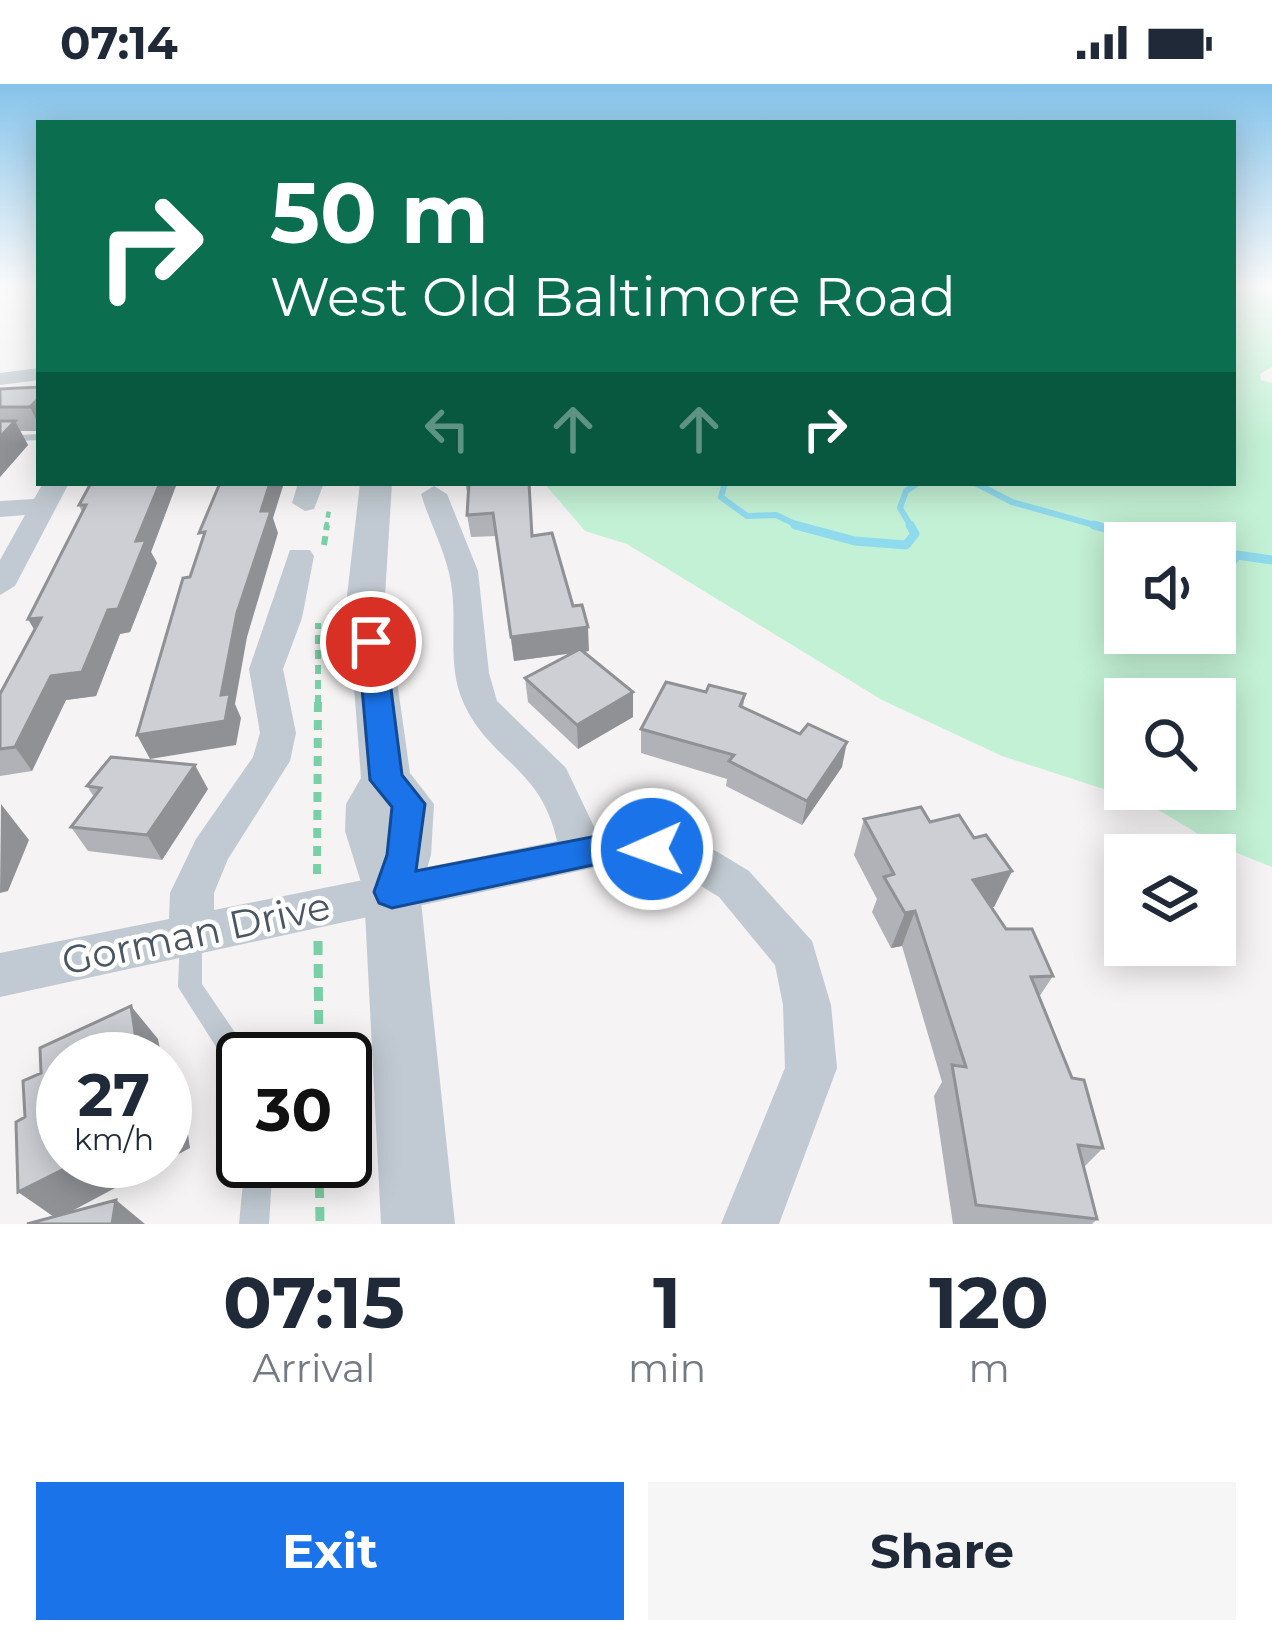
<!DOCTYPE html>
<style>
body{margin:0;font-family:Montserrat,sans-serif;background:#f6f6f7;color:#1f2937;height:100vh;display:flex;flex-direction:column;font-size:45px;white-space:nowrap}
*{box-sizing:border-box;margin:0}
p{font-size:39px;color:#747a83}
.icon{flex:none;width:66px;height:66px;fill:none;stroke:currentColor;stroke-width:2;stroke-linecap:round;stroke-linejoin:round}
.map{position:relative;height:1140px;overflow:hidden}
.panel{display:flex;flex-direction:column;background:#fff;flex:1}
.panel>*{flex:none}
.top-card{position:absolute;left:36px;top:36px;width:1200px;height:366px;border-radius:0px;box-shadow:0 6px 30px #0003;background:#0b6e4f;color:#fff;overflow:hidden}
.tools{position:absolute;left:1104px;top:438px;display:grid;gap:24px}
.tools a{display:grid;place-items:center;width:132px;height:132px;border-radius:0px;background:#fff;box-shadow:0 6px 30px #0003;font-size:60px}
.speed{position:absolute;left:36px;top:948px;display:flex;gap:24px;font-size:60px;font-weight:700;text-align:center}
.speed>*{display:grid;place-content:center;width:156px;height:156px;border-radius:50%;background:#fff;box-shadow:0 6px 30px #0003;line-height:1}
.speed small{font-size:30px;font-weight:400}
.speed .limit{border:6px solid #111;border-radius:18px;background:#fff;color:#111}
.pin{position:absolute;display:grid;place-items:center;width:102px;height:102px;color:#fff;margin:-51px;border:6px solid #fff;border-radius:50%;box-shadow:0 3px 12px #0007}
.me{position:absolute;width:132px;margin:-66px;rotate:268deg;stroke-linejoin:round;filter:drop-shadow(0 0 9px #0008)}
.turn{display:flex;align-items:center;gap:42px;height:252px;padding:0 36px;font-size:54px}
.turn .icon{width:156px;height:156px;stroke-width:2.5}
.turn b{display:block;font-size:84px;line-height:102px}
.lanes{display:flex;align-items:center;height:114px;padding:0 36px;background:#0003;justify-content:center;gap:60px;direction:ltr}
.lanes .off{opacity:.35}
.eta{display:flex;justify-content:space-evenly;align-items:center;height:204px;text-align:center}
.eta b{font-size:72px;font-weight:700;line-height:84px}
.button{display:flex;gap:24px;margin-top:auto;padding:24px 36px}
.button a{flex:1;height:138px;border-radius:0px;background:#1a73e8;color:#fff;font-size:48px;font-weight:700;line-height:138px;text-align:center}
.button a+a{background:#f6f6f7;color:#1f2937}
.status{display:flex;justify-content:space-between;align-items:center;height:84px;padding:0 60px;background:#fff;direction:ltr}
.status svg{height:33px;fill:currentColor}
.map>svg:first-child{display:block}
.green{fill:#c3f1d5;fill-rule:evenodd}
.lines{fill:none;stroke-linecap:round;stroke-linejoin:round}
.stream-far1{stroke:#90daee;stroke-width:6}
.stream{stroke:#90daee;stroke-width:9}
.path-far3{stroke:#7ad0a6;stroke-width:4.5;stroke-dasharray:6 4.5;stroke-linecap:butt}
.path-far2{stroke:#7ad0a6;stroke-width:6;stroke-dasharray:9 6;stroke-linecap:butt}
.path-far1{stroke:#7ad0a6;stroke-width:8;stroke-dasharray:10 8;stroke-linecap:butt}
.path{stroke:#7ad0a6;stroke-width:9;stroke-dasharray:14 9;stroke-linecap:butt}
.service{fill:#c1cad2;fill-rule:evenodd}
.minor{fill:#c1cad2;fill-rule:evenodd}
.tertiary{fill:#c1cad2;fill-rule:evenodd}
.wall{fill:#b0b2b7}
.shaded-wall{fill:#909195}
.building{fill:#cdcfd5;stroke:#909195;stroke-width:3}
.route{fill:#1a73e8;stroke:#114b97;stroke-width:3}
.labels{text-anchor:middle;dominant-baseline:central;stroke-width:9;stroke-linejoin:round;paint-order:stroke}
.near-street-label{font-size:39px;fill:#4a5661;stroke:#fff}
</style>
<div class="status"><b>07:14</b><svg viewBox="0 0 49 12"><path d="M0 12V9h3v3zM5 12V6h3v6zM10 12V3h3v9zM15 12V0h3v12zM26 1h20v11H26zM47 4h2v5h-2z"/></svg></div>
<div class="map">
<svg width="1272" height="1140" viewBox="0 0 1272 1140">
<rect width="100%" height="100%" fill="#f5f3f3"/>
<path class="green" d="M1233,201H1272V283L1260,290L1261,296L1272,299V783L1215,760L1147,719L1002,672L882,616L627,460L585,447L544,399H1233ZM1125,459H1215V549H1125ZM1125,615H1215V705H1125Z"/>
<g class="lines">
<path class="stream-far1" d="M725,399L721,413L747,432L776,431L803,444
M975,399L1012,418L1105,444
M912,444L900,424L906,407L918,399"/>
<path class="stream" d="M795,441L855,457L906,461L915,450L910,441
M1094,441L1133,452L1135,459
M1215,504L1237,471L1272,476"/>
<path class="path-far3" d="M326,444L329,426"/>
<path class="path-far2" d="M324,461L327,441
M318,620V539"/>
<path class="path-far1" d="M317,790L318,617"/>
<path class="path" d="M318,857L319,975
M319,1077L320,1140"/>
<path class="service" d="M39,350V356L0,358V352Z
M191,841L199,844L202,851V900L253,975H243V995L234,991L178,903L180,851L183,844Z
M245,1077H273L269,1140H239Z"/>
<path class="minor" d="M39,284V296L0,301V289Z
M43,399H69L15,502L0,511V476L25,431L0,433V417L34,415Z
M298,399H324L314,425L305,427L292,419Z
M434,402L447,410L478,487L489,589L497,617L566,684L597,749L652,748L716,767L749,787L812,857L831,921L837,984L779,1140H721L785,984L783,921L775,881L719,813L688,794L652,782H602L0,913V869L169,835L170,809L196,755L253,673L260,649L249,585L290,466H310L314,472L302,534L283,585L296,649L290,677L228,775L214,809V826L557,757C541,683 491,678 464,620C446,582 458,539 451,499C446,468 430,440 421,410Z"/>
<path class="tertiary" d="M360,399H392L385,512L410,689L434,720L431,771L420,808L455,1140H381L364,808L345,747L346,720L361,694L347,512Z"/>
</g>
<path class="wall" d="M39,303V347H20L28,361L0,393V305Z
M91,399H177L151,468L157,479L130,548L120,550L96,612L66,616L32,687L0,692V610L35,546L28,535L82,428L79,421Z
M465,399H529L533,452L573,522L589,567L583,568L633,608V633L578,665L528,618L525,594L572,569L514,577L496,452L471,453L467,431L468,412Z
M706,608L745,610L743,624L842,683L802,741L726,702L727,695L641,669V645Z
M87,702L208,705L162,776L88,767L71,743L94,713Z
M864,735L930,738L974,754L1012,787L994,823H992L1006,845L1053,892L1039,913L1072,994L1103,1064L1084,1083L1097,1135L1092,1140H953L934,1012L942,998L902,862L891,864L872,828L877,815L854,771Z"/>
<path class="shaded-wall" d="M39,314V341L30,323Z
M15,337L28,361L0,393V353Z
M160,399H177L151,468L157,479L130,548L120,550L96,612L66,616L32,687L15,663L51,592L136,457Z
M270,399H284L273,434L278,449L247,553L235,620L241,634L236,661L150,675L137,651L221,611L237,529L261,427Z
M41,534L42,559L28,535Z
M588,543L589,567L514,577L511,553Z
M633,608V633L578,665L577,641Z
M847,658L842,683L802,741L807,717Z
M195,681L208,705L162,776L147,751Z
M1,720L29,756L8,807L0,809Z
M1012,787L994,823L957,832L973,796Z
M915,827L902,862L891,864L905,829Z
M131,922L158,955L162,975H139Z
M165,996L183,1018L190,1064L57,1135L18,1108L80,1077H165Z
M116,1116L145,1140H112Z"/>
<path class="building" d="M39,303V314L30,323H0V305Z
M0,337H15L0,353Z
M91,399H160L136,457L146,456L118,525L108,526L82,588L51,592L15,663L0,665V610L41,534L28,535L86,421H79Z
M220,399H270L261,427H271L237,529L221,611L230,610L225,637L137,651L183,494L190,493L205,448L199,449Z
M469,399H529L532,452L552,449L573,522L582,521L588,543L511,553L493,429L467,431Z
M580,565L633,608L577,641L525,594Z
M666,598L706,608L709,601L745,610L740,622L800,650L808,640L847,658L807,717L729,677L734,671L641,645Z
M111,673L195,681L147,751L71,743L101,704L87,702Z
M921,723L930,738L959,731L974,754L986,751L1012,787L973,796L1006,845H1032L1053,892L1031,893L1072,994L1084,996L1103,1064L1078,1061L1097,1135L976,1121L952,981L966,983L915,827L905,829L884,793L894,790L864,735Z
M131,922L139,975H63V1077H80L18,1108L16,1038L25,1033L23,997L41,989L40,964Z
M116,1116L112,1140H27Z"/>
<linearGradient id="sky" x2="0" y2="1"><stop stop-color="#85c3ea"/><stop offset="0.56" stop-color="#fafafa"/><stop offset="1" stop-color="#fafafa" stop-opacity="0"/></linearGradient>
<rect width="1272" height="360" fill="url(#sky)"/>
<path class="route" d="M371,549L385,558L402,691L425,720L416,787L602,751L664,755L669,765L664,775L602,779L392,824L379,819L374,808L387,771L392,723L370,696L358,558Z"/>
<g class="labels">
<g class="near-street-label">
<text transform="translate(196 849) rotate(-12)">Gorman Drive</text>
</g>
</g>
</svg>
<div class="tools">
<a><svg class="icon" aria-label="sound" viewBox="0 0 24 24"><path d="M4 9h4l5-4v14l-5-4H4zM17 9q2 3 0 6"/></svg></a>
<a><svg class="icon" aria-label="search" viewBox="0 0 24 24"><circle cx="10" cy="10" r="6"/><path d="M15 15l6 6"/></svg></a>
<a><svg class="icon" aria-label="layers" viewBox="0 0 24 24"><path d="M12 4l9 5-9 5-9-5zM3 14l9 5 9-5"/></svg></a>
</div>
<div class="speed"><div>27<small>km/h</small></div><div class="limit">30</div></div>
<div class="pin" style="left:371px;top:558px;background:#d93025"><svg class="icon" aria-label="arrive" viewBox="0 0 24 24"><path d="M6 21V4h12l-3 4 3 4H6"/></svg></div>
<svg class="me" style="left:652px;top:765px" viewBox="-20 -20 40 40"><circle r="17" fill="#1a73e8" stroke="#fff" stroke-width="3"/><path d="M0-11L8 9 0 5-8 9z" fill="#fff"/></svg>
<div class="top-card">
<div class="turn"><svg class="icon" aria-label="right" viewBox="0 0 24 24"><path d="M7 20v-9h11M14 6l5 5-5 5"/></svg><div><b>50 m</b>West Old Baltimore Road</div></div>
<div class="lanes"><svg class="icon off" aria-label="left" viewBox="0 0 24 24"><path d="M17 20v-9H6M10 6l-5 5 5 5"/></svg><svg class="icon off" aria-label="ahead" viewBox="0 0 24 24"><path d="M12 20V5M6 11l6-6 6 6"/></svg><svg class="icon off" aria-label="ahead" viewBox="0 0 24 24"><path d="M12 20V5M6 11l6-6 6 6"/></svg><svg class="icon" aria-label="right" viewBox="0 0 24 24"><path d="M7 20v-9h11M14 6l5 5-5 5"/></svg></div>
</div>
</div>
<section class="panel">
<div class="eta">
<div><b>07:15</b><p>Arrival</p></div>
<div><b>1</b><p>min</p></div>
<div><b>120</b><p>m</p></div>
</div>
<div class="button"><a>Exit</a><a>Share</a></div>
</section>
